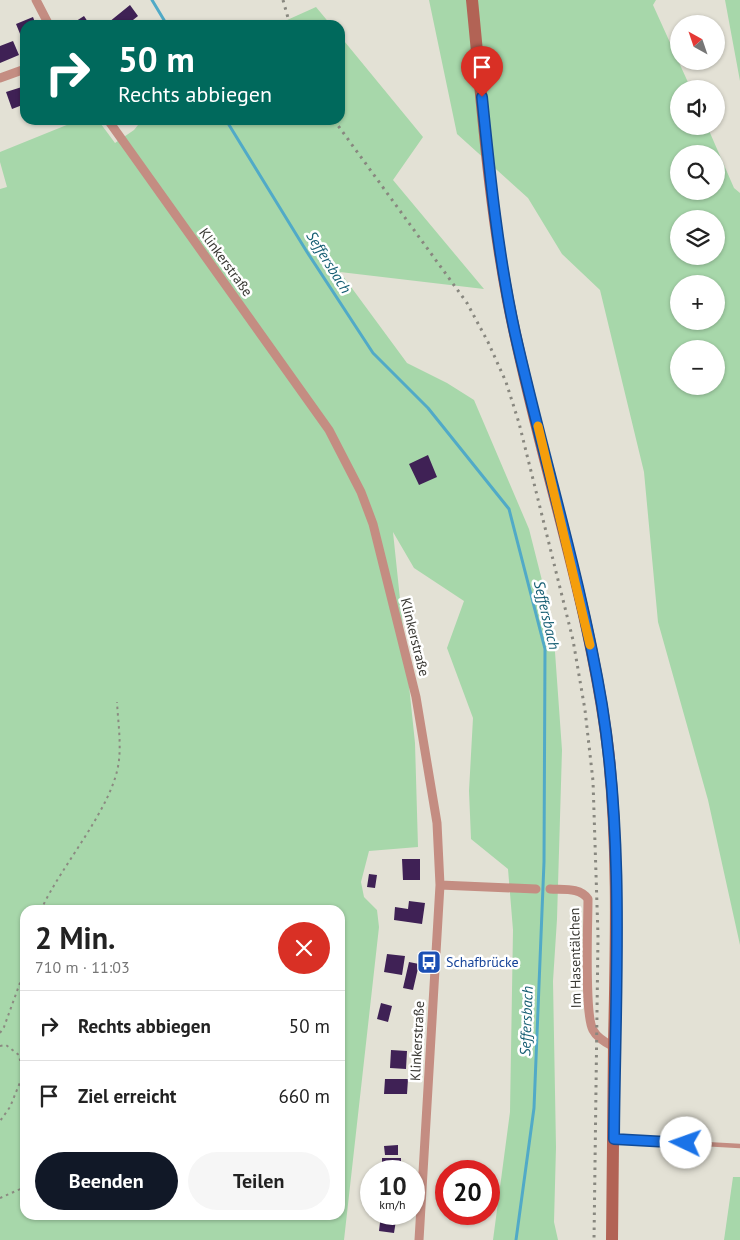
<!DOCTYPE html>
<html lang="de">
<meta charset="utf-8">
<style>
body{margin:0;font-family:"PT Sans",sans-serif;background:#f6f6f6;color:#222;height:100vh;display:flex;flex-direction:column;font-size:19px;white-space:nowrap}
*{box-sizing:border-box;margin:0}
p{font-size:16px;color:#767676}
.icon{flex:none;width:28px;height:28px;fill:none;stroke:currentColor;stroke-width:2;stroke-linecap:round;stroke-linejoin:round}
.map{position:relative;flex:1;overflow:hidden}
.drawer{position:absolute;left:20px;top:905px;width:325px;height:315px;display:flex;flex-direction:column;background:#fff;border-radius:15px;box-shadow:0 1px 4px #0004}
.drawer>*{flex:none}
.guide{position:absolute;left:20px;top:20px;width:325px;height:105px;border-radius:15px;box-shadow:0 1px 4px #0004;background:#00695c;color:#fff;overflow:hidden}
.needle{width:32px;rotate:320deg}
.controls{position:absolute;left:670px;top:15px;display:grid;gap:10px}
.controls a{display:grid;place-items:center;width:55px;height:55px;border-radius:50%;background:#fff;box-shadow:0 1px 4px #0004;font-size:25px}
.speed{position:absolute;left:360px;top:1160px;display:flex;gap:10px;font-size:25px;font-weight:700;text-align:center}
.speed>*{display:grid;place-content:center;width:65px;height:65px;border-radius:50%;background:#fff;box-shadow:0 1px 4px #0004;line-height:1}
.speed small{font-size:12px;font-weight:400}
.speed .limit{border:8px solid #d22;background:#fff;color:#111}
.pin{position:absolute;display:grid;place-items:center;width:42px;height:42px;color:#fff;margin:-51px -21px;border-radius:50% 50% 50% 0;rotate:-45deg;box-shadow:0 0 5px #0007}
.pin .icon{rotate:45deg}
.me{position:absolute;width:55px;margin:-28px;rotate:273deg;stroke-linejoin:round;filter:drop-shadow(0 0 4px #0008)}
.turn{display:flex;align-items:center;gap:18px;height:105px;padding:0 15px;font-size:22px}
.turn .icon{width:65px;height:65px;stroke-width:2.5}
.turn b{display:block;font-size:35px;line-height:42px}
.round{display:grid;place-items:center;flex:none;width:52px;height:52px;border-radius:26px;background:#f6f6f6}
.overview{display:flex;align-items:center;justify-content:space-between;height:85px;padding:0 15px}
h1{font-size:30px;font-weight:700;line-height:38px}
.primary-button{display:flex;gap:10px;margin-top:auto;padding:10px 15px}
.primary-button a{flex:1;height:58px;border-radius:30px;background:#111827;color:#fff;font-size:20px;font-weight:700;line-height:58px;text-align:center}
.primary-button a+a{background:#f6f6f6;color:#222}
ul{padding:0;list-style:none}
li{display:flex;align-items:center;gap:15px;height:70px;padding:0 15px;border-top:1px solid #e0e0e0}
li div{flex:1}
li b{display:block;font-size:19px}
li em{font-style:normal}
.map>svg:first-child{display:block}
.green{fill:#a7d7aa;fill-rule:evenodd}
.lines{fill:none;stroke-linecap:round;stroke-linejoin:round}
.stream{stroke:#51aac7;stroke-width:3}
.building{fill:#3f2155}
.path{stroke:#8b8a81;stroke-width:2;stroke-dasharray:2.5 4;stroke-linecap:butt}
.lane{stroke:#c48d82;stroke-width:4.5}
.street{stroke:#c48d82;stroke-width:9}
.secondary{stroke:#b26355;stroke-width:12}
.rail{stroke:#88877f;stroke-width:3;stroke-dasharray:2.5 5;stroke-linecap:butt}
.route-casing{stroke:#114b97;stroke-width:12}
.route{stroke:#1a73e8;stroke-width:9}
.slow{stroke:#f59e0b;stroke-width:9}
.labels{text-anchor:middle;dominant-baseline:central;stroke-width:5;stroke-linejoin:round;paint-order:stroke}
.street-label{font-size:14px;fill:#393833;stroke:#fff}
.transit-label{font-size:14px;fill:#164399;stroke:#fff;text-anchor:start}
.water-label{font-size:15px;font-style:italic;fill:#165e73;stroke:#fff}
</style>
<div class="map">
<svg width="740" height="1240" viewBox="0 0 740 1240">
<rect width="100%" height="100%" fill="#e3e1d5"/>
<path class="green" d="M429,0H656L653,5L691,89H679V126H707L734,188L740,193V945L708,800L658,622L644,472L600,290L562,254L528,198L457,134ZM679,154H716V191H679ZM679,219H716V256H679ZM679,284H716V321H679ZM679,349H716V386H679Z
M725,0H740V81Z
M316,7L331,25H276Z
M340,36L423,137L393,180L484,289L340,272L407,363L447,383L474,400L529,529L553,624L562,750L557,919L553,981L556,1147L554,1222L558,1240H493L510,1112L513,930L508,869L471,839L469,791L473,718L447,648L464,601L414,568L393,532L415,743L418,847L369,851L361,882L364,897L377,910L379,927L344,1240H0V189L7,187L0,162V152L79,120H98L115,143L134,130L142,120H340ZM25,910H340V1215H25Z
M733,1177H740V1240H724Z"/>
<g class="lines">
<path class="stream" d="M152,0L167,25
M226,120L307,252L373,353L428,408L509,509L545,649L544,862L534,1108L516,1240"/>
</g>
<path class="building" d="M130,5L138,16L133,20L136,25H112L109,22Z
M84,16L90,25H70Z
M33,17L36,25H25V46L16,24Z
M13,41L19,55L0,63V46Z
M25,86V104L12,109L6,92Z
M428,455L437,477L419,485L409,464Z
M402,859H420V880H403Z
M369,874L377,875L375,888L367,887Z
M409,901L425,903L422,924L394,920L395,907L408,909Z
M387,954L405,956L402,975L384,972Z
M409,962L419,964L413,990L403,988Z
M381,1003L392,1006L388,1022L377,1019Z
M391,1050L407,1051L406,1069L390,1068Z
M385,1079H408L407,1094H384Z
M398,1145V1155H385L384,1146Z
M382,1158H401V1171H382Z
M381,1214H397L394,1233L379,1231Z"/>
<g class="lines">
<path class="path" d="M41,910C61,865 114,807 119,760C121,741 118,721 117,702
M0,1033L4,1027L25,969
M0,1046L6,1045L19,1055L23,1075L10,1107L0,1121
M0,1198L25,1187"/>
<path class="lane" d="M615,1139L740,1146"/>
<path class="street" d="M36,0L49,25
M0,78L25,69
M108,120L329,430L361,492L373,524L416,697L437,823L440,885L419,1240
M440,885L536,889
M550,889C563,890 580,887 588,899C588,922 584,1014 593,1030C597,1038 606,1043 614,1047"/>
<path class="secondary" d="M472,0C482,100 489,201 508,300C537,451 589,596 608,749C619,847 616,946 614,1045C613,1110 613,1175 612,1240"/>
<path class="rail" d="M283,0L290,25
M334,120L467,303L488,342L506,382L519,423L573,640L585,710L593,781L598,936L594,1240"/>
</g>
<g class="lines">
<g class="route-casing">
<path id="route" d="M482,97C490,176 498,255 515,333C543,457 581,579 602,705C625,848 615,995 614,1139L686,1143"/>
</g>
<use href="#route" class="route"/>
<path class="slow" d="M538,426L590,645"/>
</g>
<defs>
<g id="bus-square" transform="scale(1.25)"><rect x="-9" y="-9" width="18" height="18" rx="4" fill="#1a4fb4" stroke="#fff"/><path d="M-5-6H5V4H4V6H2V4H-2V6H-4V4H-5ZM-3.5-4V0h7V-4ZM-3.5 1.2v1.5H-2V1.2ZM2 1.2v1.5H3.5V1.2Z" fill="#fff"/></g>
</defs>
<g fill-rule="evenodd">
<use href="#bus-square" x="429" y="962"/>
</g>
<g class="labels">
<g class="street-label">
<text transform="translate(226 262) rotate(54)">Klinkerstraße</text>
<text transform="translate(415 637) rotate(76)">Klinkerstraße</text>
<text transform="translate(575 958) rotate(-91)">Im Hasentälchen</text>
<text transform="translate(417 1041) rotate(-87)">Klinkerstraße</text>
</g>
<g class="transit-label">
<text x="446" y="962">Schafbrücke</text>
</g>
<g class="water-label">
<text transform="translate(329 262) rotate(58)">Seffersbach</text>
<text transform="translate(547 615) rotate(77)">Seffersbach</text>
<text transform="translate(526 1021) rotate(-88)">Seffersbach</text>
</g>
</g>
</svg>
<div class="controls">
<a><svg class="needle" viewBox="-14 -14 28 28"><path d="M0-13l5 13h-10z" fill="#e53935"/><path d="M0 13l5-13h-10z" fill="#767676"/></svg></a>
<a><svg class="icon" aria-label="sound" viewBox="0 0 24 24"><path d="M4 9h4l5-4v14l-5-4H4zM17 9q2 3 0 6"/></svg></a>
<a><svg class="icon" aria-label="search" viewBox="0 0 24 24"><circle cx="10" cy="10" r="6"/><path d="M15 15l6 6"/></svg></a>
<a><svg class="icon" aria-label="layers" viewBox="0 0 24 24"><path d="M12 4l9 5-9 5-9-5zM3 14l9 5 9-5"/></svg></a>
<a>+</a>
<a>−</a>
</div>
<div class="speed"><div>10<small>km/h</small></div><div class="limit">20</div></div>
<div class="pin" style="left:482px;top:97px;background:#d93025"><svg class="icon" aria-label="arrive" viewBox="0 0 24 24"><path d="M6 21V4h12l-3 4 3 4H6"/></svg></div>
<svg class="me" style="left:686px;top:1143px" viewBox="-20 -20 40 40"><circle r="19" fill="#fff"/><path d="M0-13L10 11 0 6-10 11z" fill="#1a73e8"/></svg>
<div class="guide">
<div class="turn"><svg class="icon" aria-label="right" viewBox="0 0 24 24"><path d="M7 20v-9h11M14 6l5 5-5 5"/></svg><div><b>50 m</b>Rechts abbiegen</div></div>
</div>
<section class="drawer">
<div class="overview"><div><h1>2 Min.</h1><p>710 m · 11:03</p></div><a class="round" style="background:#d93025;color:#fff"><svg class="icon" aria-label="close" viewBox="0 0 24 24"><path d="M6 6l12 12M18 6L6 18"/></svg></a></div>
<ul>
<li><svg class="icon" aria-label="right" viewBox="0 0 24 24"><path d="M7 20v-9h11M14 6l5 5-5 5"/></svg><div><b>Rechts abbiegen</b></div><em>50 m</em></li>
<li><svg class="icon" aria-label="arrive" viewBox="0 0 24 24"><path d="M6 21V4h12l-3 4 3 4H6"/></svg><div><b>Ziel erreicht</b></div><em>660 m</em></li>
</ul>
<div class="primary-button"><a>Beenden</a><a>Teilen</a></div>
</section>
</div>
